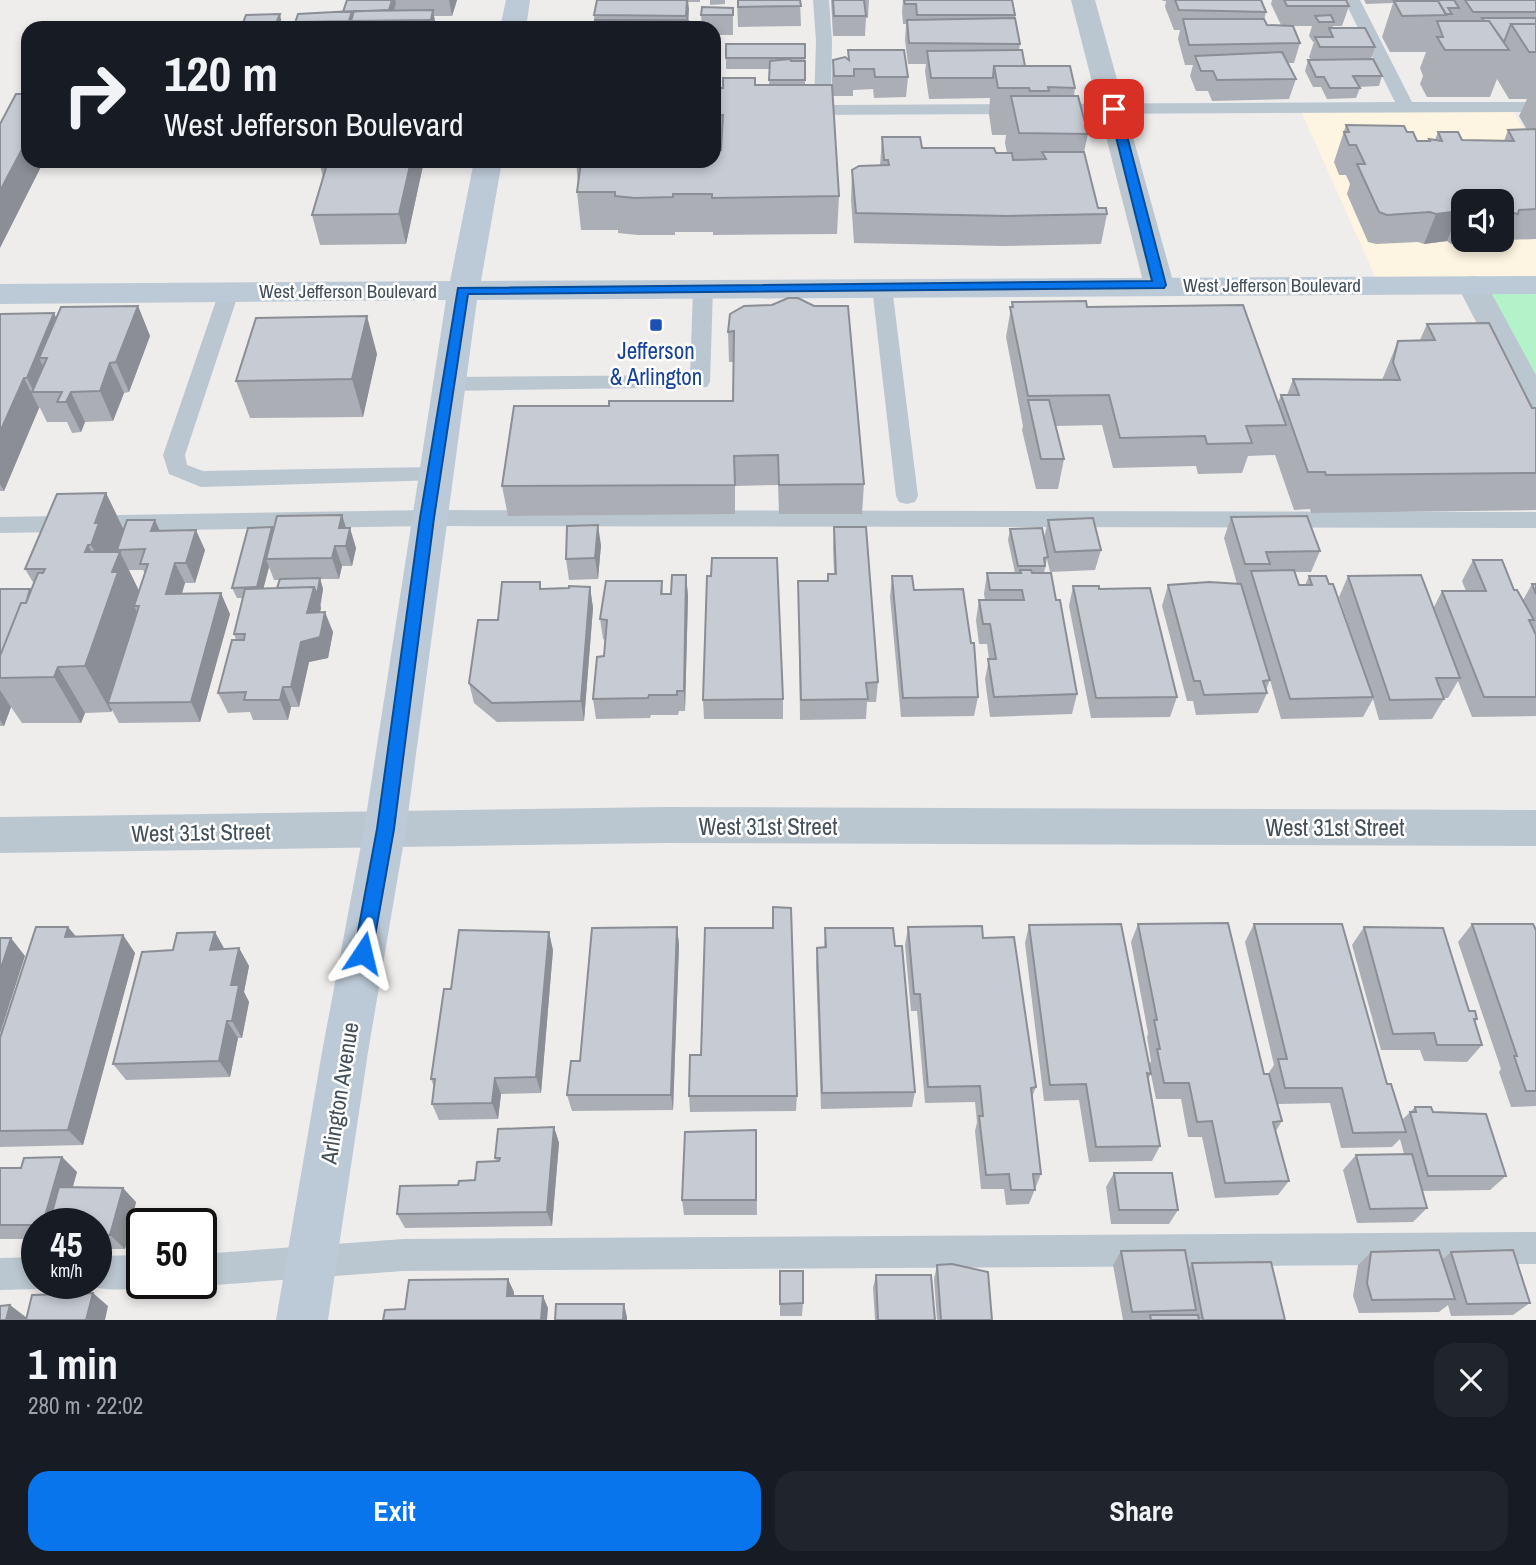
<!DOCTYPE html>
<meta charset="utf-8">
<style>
body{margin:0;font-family:"Archivo Narrow",sans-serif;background:#20242c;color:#f1f3f6;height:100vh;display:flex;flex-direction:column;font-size:26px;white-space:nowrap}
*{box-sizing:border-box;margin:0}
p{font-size:23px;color:#9ea1a6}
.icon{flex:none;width:38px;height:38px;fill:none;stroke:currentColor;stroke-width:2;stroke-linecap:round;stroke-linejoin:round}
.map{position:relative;height:1320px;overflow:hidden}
.details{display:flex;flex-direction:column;background:#171b24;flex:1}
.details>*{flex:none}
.banner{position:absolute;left:21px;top:21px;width:700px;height:147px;border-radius:21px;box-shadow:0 4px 10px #0003;background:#171b24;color:#f1f3f6;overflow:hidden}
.buttons{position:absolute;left:1451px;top:189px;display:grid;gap:14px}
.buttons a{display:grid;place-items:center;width:63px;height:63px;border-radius:14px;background:#171b24;box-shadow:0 4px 10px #0003;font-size:35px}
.speed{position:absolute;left:21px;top:1208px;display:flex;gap:14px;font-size:35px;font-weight:700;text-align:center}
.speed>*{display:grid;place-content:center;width:91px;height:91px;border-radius:50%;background:#171b24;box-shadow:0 4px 10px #0003;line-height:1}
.speed small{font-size:18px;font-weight:400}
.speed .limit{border:4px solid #111;border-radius:10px;background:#fff;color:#111}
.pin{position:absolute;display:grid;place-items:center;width:60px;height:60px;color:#fff;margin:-30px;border-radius:14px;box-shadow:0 4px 10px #0006}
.me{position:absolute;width:77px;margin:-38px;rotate:10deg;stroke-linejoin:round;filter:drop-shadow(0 0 5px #0008)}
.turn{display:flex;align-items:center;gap:24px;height:147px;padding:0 28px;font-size:32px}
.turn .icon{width:91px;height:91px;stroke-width:2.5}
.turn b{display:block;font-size:49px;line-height:60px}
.round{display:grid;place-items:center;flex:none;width:74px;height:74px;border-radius:21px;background:#20242c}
.overview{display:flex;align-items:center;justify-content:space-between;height:119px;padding:0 28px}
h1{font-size:42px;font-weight:700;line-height:52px}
.primary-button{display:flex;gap:14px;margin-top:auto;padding:14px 28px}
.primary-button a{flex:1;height:80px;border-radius:21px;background:#0975ec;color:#fff;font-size:28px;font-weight:700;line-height:80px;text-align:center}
.primary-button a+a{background:#20242c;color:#f1f3f6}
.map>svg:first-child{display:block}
.commercial{fill:#fdf4e1;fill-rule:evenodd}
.green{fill:#b4f2ca}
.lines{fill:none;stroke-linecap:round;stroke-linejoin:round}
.lane{fill:#bbc7d0;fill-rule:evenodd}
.street{fill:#bbc7d0;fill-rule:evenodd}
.secondary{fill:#bccad7;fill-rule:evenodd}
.wall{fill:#abafb5;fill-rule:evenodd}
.shaded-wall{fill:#8b8e94}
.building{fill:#c7cbd3;stroke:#8b8e94;stroke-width:2}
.route{fill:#0975ec;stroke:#064c99;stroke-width:2}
.transit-dot{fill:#1a4fb4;stroke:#fff;stroke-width:2.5}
.labels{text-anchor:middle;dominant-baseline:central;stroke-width:5;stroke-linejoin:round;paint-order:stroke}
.far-street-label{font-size:19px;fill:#43505b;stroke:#fff}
.transit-label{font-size:23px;fill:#164399;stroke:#fff}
.street-label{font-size:23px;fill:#43505b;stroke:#fff}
</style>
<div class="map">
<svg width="1536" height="1320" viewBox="0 0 1536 1320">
<rect width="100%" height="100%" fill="#efecec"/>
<path class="commercial" d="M1511,108L1536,150V285H1379L1300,109ZM1463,201H1502V240H1463Z"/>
<path class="green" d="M1472,285H1536V405Z"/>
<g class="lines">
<path class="lane" d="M813,0H829L832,41L831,105L1395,102L1344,0H1360L1412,102H1536V112L802,115L793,110L796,106L814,105L816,41Z
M882,281L889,283L892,287L918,496L915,502L907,504L899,502L896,496L872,287L875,283Z
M703,283L710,285L713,289L710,382L707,387L448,391L441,389L438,384L441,379L448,377L690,375L693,289L696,285Z
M229,286L236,288L239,292L185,455L187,465L203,471L433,467L441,470L444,475L441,480L201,487L169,474L163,455L219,292L222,288Z
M427,510L1536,512V528L427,526L0,533V517Z
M1536,1232V1264L403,1271L201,1286L192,1283H201V1254L403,1239Z
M142,1255V1283H153C134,1291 104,1292 84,1284L96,1283V1256Z
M37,1257V1283L49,1285L37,1289L0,1290V1258Z"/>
<path class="street" d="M1071,0H1095L1174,285L1170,292L1159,294L1148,292L1144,285Z
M1472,276L1483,278L1487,285L1536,375V416L1524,413L1519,405L1457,285L1461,278Z
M665,807L1536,810V846L665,843L0,853V817Z"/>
<path class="secondary" d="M506,0H530L526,28H500Z
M474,161H502L481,281L1536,276V294L477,300L406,829L368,1052L328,1320H276L322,1052L364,829L446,300L0,304V284L450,281Z"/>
</g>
<path class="wall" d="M347,0H457L452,16H434L436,28H241L282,25V26H294L343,12Z
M597,0H700V2H688V28H595L594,15Z
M710,0H725V4L710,5Z
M737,0H800L801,26L738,27Z
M831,0H869L868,18H866L865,36H833Z
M903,0H1012L1020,44L1019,50L1025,66L1075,88L1074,96L1088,134L1084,152L1098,208L1107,214L1101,244L1002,246L854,243L851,200L852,170L880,166L882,137L922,148L1007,153L1005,143L1006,135H992L989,114L990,98L929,99L925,71L926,64H908L905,40L906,24H903L902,12Z
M1162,0H1261L1266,12L1264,20L1267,25H1281L1271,4L1272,0H1346L1349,6L1342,26H1333L1332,28L1375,47L1371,59L1382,76L1379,86L1359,87L1360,88L1356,98L1327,99L1321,87H1313L1305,71L1308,60H1311L1309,57L1314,42H1313L1309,36L1312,26H1293L1300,43L1294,63H1288L1296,79L1289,99L1212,101L1208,91H1196L1190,76L1193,65H1185L1178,39L1180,30H1174L1165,7L1166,1H1163Z
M1364,0H1536V239L1506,240L1504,244L1489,241L1451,244L1447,241L1424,244L1418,242L1376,244L1368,242L1347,194L1350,184L1346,175H1339L1334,162L1346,125L1407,132L1417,141H1428L1429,139L1435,140L1438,132L1462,140L1504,141L1508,130H1527L1519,116L1527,99H1509L1497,79L1490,97H1427L1420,84L1423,76L1420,68L1426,52H1390L1382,37L1393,3L1366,4ZM1463,201H1502V240H1463Z
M733,8V35H714V28H702L701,15Z
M726,44L805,58V85L839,196L837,234L713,235V232H675V235H638L618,233V230H581L577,192L578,183L576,161H714V88L769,85L770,69H726Z
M848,50L908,77L906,97L874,98L873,89L853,90V96H833L832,80L833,60L848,59Z
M319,161H424L406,244L320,245L312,215L323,177Z
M1012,302L1087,307L1278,403L1281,395H1287L1293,379L1382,380L1398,341L1420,340L1427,324L1532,408H1536V510L1311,513L1310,509L1294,510L1275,455L1248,456L1242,473L1198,474L1196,466L1113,468L1102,425L1056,426L1064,459L1058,489H1036L1022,430L1023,426L1006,337Z
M138,306L150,336L129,392L124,393L113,421L85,422L81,432L72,433L67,422H47L40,408H39L4,491H0V314L56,319Z
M730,314L864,484L862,514H779L778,485L735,486V514L508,516L502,486L609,406L733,401L734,362H729L728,332Z
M377,354L363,417L250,418L236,381Z
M106,493L124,530L160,531L205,550L195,583H185L182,594L230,614L200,722L119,723L112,710L111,712L85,713L81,723H22L11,707L4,726H0V589L31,590L34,584L25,569ZM129,570H143L145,573L139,591Z
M342,515L346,528L356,548L352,566H342L339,579H320L323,589L320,612L333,632L328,658L309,662L299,707H291L288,720H253L250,712L228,713L218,693L236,640L234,634L243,598H237L232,588L273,531ZM269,567L274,580H279L277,588H263Z
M1231,517L1320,551L1311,572H1295L1299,585H1305L1309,576L1329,584L1354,642L1339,597L1348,576L1433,609L1442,591H1466L1462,581L1473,560L1514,590L1523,600L1532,584H1536V716L1472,717L1458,681L1448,698H1443L1444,699L1432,719L1379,720L1373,699L1363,717L1281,719L1270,680L1266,690L1267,693L1258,713L1196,715L1193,701H1187L1162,606L1168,585L1237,584L1224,538Z
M1048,520L1101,550L1095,570L1050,572L1047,559L1044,573L1056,600L1077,694L1072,714L990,717L985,679L989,659L987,644H979L976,620L979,600H985L984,594L987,573H1015L1008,540L1010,529L1044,538Z
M834,527L878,682L876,702H867L866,719L800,720L798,581H828L834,574L833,548Z
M601,545L598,579L569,580L566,559Z
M686,575L688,596L685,711H679L678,715H651L650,718L596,719L593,699L604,656L605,640L603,639L600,619L662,581L663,594H671Z
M711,576L783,699V719H704L703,700Z
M892,576L914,590L971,643L978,697L974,716L901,717L890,597Z
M1073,586L1099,589L1177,697L1170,717L1091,718L1069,606Z
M590,587L593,608L584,721L497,722L474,703L469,683L498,620L542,589Z
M1138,924L1264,1074H1268L1274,1065L1245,942L1254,924L1387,1084L1402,1120L1415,1107L1433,1112L1506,1176L1490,1190L1422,1191L1427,1208L1413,1222L1357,1223L1343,1170L1356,1155L1404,1154L1400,1139L1392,1147L1341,1148L1330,1103L1278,1104L1282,1121L1276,1131L1289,1181L1278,1195L1215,1198L1202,1137H1188L1181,1099H1156L1149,1065L1151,1061L1147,1037L1148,1033L1131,942Z
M1472,924L1536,930V1106L1511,1107L1499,1072L1501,1069L1458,942Z
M1029,925L1151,1074L1148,1079L1160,1146L1152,1161L1089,1162L1079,1100L1044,1101L1025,943Z
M68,927L76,936L123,935L135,953L83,1145L0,1147V1038Z
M677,927L679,945L673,1110L572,1111L567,1095L580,1061Z
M908,927L983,938L1036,1087L1032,1097L1041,1174L1029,1204L1006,1205L1004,1189H981L975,1131L977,1122L975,1102L925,1103L917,1011H911L905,945Z
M1364,927L1469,1011L1477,1019L1475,1023L1482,1045L1467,1062L1424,1061L1420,1050H1381L1352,945Z
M825,928L895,946L915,1092L912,1107L821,1109L816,965L817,948L824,947Z
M239,948L249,966L244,992L249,1002L242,1038H238L230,1077L126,1080L113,1064L224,949Z
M553,950L541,1093L501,1094L498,1119L439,1120L432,1104L434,1087L431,1079L451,989Z
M689,1096H797L796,1111L690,1112Z
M554,1127L559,1143L552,1226L405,1228L397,1214L458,1185L475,1180L496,1161L495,1158Z
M756,1130L757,1215H684L682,1200Z
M62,1157L77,1172L73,1187L136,1202L125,1249H96V1223H37V1239H0V1168H21Z
M1114,1173L1178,1210L1169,1224H1111L1106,1187Z
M1121,1251L1188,1269L1192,1263L1285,1320H1123L1113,1265Z
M1371,1252L1442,1260L1451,1252L1530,1303L1513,1315L1451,1316L1448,1305L1439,1312L1359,1313L1353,1296L1358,1265Z
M937,1265L992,1320H937L934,1279Z
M780,1271L803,1303L802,1316H780Z
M876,1275L935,1320H875L873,1288Z"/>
<path class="shaded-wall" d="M392,0H395L396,3L391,22L389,12Z
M449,0H457L452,16Z
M687,0H688L689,9L688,28H686Z
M433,10L436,28H431L430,21Z
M280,14L282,25L281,28H274Z
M28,138V161H44L0,248V191Z
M411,161H424L406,244L399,214Z
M1459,211L1447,241L1424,244L1436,214Z
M138,306L150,336L129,392L116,362Z
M54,313L68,343L47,358H39L52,384L34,392L27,378Z
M367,316L377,354L363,417L352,379Z
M110,363L124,393L113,421L100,391Z
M24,378L39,408L4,491L0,484V432Z
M71,392L85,422L81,432L66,402Z
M106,493L129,541L117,550L119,554L120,552L143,599L139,606H134L141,620L108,703L112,710L111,712L85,666V552L88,545L111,591L113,587L91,545L95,523Z
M342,515L348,534L350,528L356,548L352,566L339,528Z
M155,520L164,540L151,531Z
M598,525L601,545L598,579L595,558Z
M272,527L276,538L266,559L269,567L261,598L257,587Z
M196,530L205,550L195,583L186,563Z
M335,546L342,566L339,579L332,558Z
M175,563L185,583L175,614L166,594Z
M686,575L688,596L685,711L684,691Z
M320,578L323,589L320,605L321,608L315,633L307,613L314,587Z
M590,587L593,608L584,721L581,701Z
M221,593L230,614L200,722L191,702Z
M325,612L333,632L328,658L309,662L299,707L291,687L301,642Z
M58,667L85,713L81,723L54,677Z
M283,687L291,707L288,720L280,700Z
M0,690L11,707L4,726L0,720Z
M68,927L82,945L65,937Z
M677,927L679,945L673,1110L671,1095Z
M215,932L225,950H210Z
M549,932L553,950L541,1093L536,1077Z
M123,935L135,953L83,1145L68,1130Z
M11,938L25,956L0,1034V971Z
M239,948L249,966L244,992L249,1002L242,1038L232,1021L231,985Z
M227,1021L238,1038L230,1077L219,1061Z
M495,1078L501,1094L498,1119L492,1103Z
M554,1127L559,1143L552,1226L547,1212Z
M62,1157L77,1172L62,1223H43Z
M123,1188L136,1202L125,1249L110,1235Z
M508,1279L514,1292L513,1309L507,1296Z
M93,1293L108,1306L105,1320H86Z
M543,1296L548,1308L547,1320H541Z
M624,1304L627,1317V1320H623Z
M10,1305L27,1318V1320H6Z"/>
<path class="building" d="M347,0H392L389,10L343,12Z
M597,0H687L686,16L594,15Z
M738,0H800L801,6L738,7Z
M833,0H864L866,16H834Z
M904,0H1012L1015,15H917L916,4H905Z
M1175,0H1261L1266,12L1179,10Z
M1284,0H1346L1349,6H1287Z
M1417,0H1454L1459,8H1448L1452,14H1446L1438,1H1418Z
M1465,0H1536V12H1473Z
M1394,1H1438L1446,15L1402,16Z
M702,7L733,8V15H701Z
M433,10L431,20L351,21L354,11Z
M352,11L349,21L296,22L294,28H268L269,26H294L298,14Z
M280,14L275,26H269L268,28H241L246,15Z
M1331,15L1334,22H1319L1315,16Z
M1015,18L1020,44L909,43L907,20Z
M1482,18H1536V24H1511L1504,42L1489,21H1484Z
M1183,19H1264L1267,25L1293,26L1300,43L1189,45Z
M433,20L431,28H294L296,22Z
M595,20H685L688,21L686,28H596Z
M1437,21H1489L1509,50H1445L1437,37H1443Z
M1511,24H1536V52H1529Z
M1329,28H1365L1375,47H1320L1315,37H1333Z
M726,44H805V58H726Z
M848,50H904L908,77H875L874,69H854V76H834L833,60L845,57L849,60Z
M1022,50L1025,66H994L993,78H931L927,51Z
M1282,52L1296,79L1217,80L1213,71H1201L1195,56Z
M790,59L791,61H805V80H769L770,61Z
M1373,59L1382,76H1353L1360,88H1330L1324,77H1316L1308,60Z
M994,66H1070L1075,88L1048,87L1049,91H1030L1029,88H998Z
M723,78H755V85H832L839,196L712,198V194H673V197L635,198L615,196V192H577L581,161H714V150H721L723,115H714V88H723Z
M28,93V138L0,191V124L16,94H27Z
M1011,96H1078L1088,134L1019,133Z
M1346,125L1404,126L1407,132H1413L1417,141H1430L1429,139L1442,141L1438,132H1458L1462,140L1514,141L1508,130L1536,129V209L1519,210L1518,214L1502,211V201H1463V214L1459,211L1436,214L1430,212L1387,215L1379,212L1357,164H1365L1356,145H1349L1344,132H1349Z
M882,137H920L922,148H994L996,153H1012L1013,160L1046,159L1042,152H1084L1098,208H1106L1107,214L1007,216L856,213L852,170L859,166L889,165L888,160H884Z
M328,161H411L399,214L312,215Z
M788,298H798L814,306H848L864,484L779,485L778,455L734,456L735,485L502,486L514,406H609V401H733L734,331L728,332L730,314L744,306L772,305Z
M1086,301L1087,307L1243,305L1286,425L1246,426L1252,443L1207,444L1205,436L1120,438L1109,395L1028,396L1010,307H1013L1012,302Z
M138,306L116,362L110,363L100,391L71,392L66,402H57L62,392H32L47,358H39L61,307Z
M54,313L27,378H24L0,432V314Z
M367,316L352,379L236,381L256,318Z
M1489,323L1532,408H1536V473L1326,475L1325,472H1308L1281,395H1299L1293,379L1400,380L1393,362L1398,341L1435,340L1427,324Z
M1028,400H1049L1064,459H1041Z
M106,493L95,523H99L91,545H88L85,552H120L112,572H118L85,666L58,667L54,677L0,678V656L21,603H26L38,573H43L45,569H25L57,494Z
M342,515L339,528H350L346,546H335L332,558L266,559L277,516Z
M1307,516L1320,551L1266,552L1270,564H1245L1231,517Z
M1093,518L1101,550L1055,552L1048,520Z
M127,520H155L151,531L196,530L186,563H175L166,594L221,593L191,702L108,703L139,606H134L148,564H140L145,549L117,550Z
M598,525L595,558L566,559L567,526Z
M272,527L257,587L232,588L248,528Z
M834,527H866L878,682L866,683L868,699L801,700L798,581H828V574H836Z
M1042,528L1048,557L1044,558L1045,566H1018L1010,529Z
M712,558H777L783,699L703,700L707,576H711Z
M1473,560H1502L1514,590H1517L1534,620H1529L1536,635V697H1484L1442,591H1486Z
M1020,570H1031L1032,573H1051L1056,600H1060L1077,694L994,697L988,659H996L990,624H983L979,600H1024L1022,590H990L987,573H1021Z
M1294,570L1299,585H1312L1309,576H1326L1329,584H1333L1373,697L1290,699L1251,571Z
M672,575H686L684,691H677V695H649L648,698L593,699L597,657L604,656L607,620L600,619L606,581H662L661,594H671Z
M1421,575L1460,678H1436L1444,699L1390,700L1348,576Z
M892,576H912L914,590L963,589L971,643H974L978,697L903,698Z
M320,578L317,595L314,587L277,588L280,579Z
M502,582H540V589L569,588V586L590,587L581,701L492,703L469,683L478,620H498Z
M1209,582L1241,584L1268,674L1270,680L1263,681L1267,693L1204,695L1200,681H1194L1168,585Z
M1532,584H1536V594Z
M1073,586H1099V589L1150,588L1177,697L1096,698Z
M314,587L307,613L325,612L320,637L301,642L291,687H283L280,700H244L246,692L218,693L232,640H244L245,634H234L245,589Z
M0,589H30L26,603H21L0,656Z
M773,907L791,908L797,1096H689L690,1055H701L705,928H773Z
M1228,923L1264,1074H1269L1282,1121L1273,1122L1289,1181L1225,1183L1212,1121L1197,1122L1189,1083H1164L1157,1049H1160L1154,1020H1157L1138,924Z
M1121,924L1151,1074L1147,1073L1160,1146L1096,1147L1086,1084L1050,1085L1029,925Z
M1254,924H1342L1387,1084H1391L1406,1132L1353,1133L1342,1088H1285L1278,1059H1287Z
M1472,924H1533L1536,930V1091H1526L1514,1056H1517Z
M982,926L983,938L1014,937L1036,1087L1031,1088L1041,1174H1033L1035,1190H1011L1009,1174L986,1175L979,1116H983L980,1086L928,1087L920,994H914L908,927Z
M36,927H68L65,937L123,935L68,1130L0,1131V1038Z
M677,927L671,1095H567L571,1061H580L592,928Z
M1364,927L1443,928L1469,1011H1475L1477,1019H1474L1482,1045H1437L1434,1033L1393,1034Z
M825,928H893L895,946H902L915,1092L822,1093L817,948L826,947Z
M459,930L549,932L536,1077L495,1078L492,1103L432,1104L435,1079H431L444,989H451Z
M215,932L210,950L239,948L231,985H239L232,1021H227L219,1061L113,1064L142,952L173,950L177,933Z
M0,938H11L0,971Z
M1415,1107H1431L1433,1112L1486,1114L1506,1176H1428L1410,1112H1416Z
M554,1127L547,1212L397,1214L400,1186L458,1185L459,1181L475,1180L477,1162L499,1161L500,1158H495L498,1129Z
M756,1130V1200H682L685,1132Z
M1412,1154L1427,1208L1370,1209L1356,1155Z
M62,1157L43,1223H37V1225H0V1168H21L24,1158Z
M1114,1173H1172L1178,1210H1119Z
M59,1187L123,1188L110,1235H96V1223H49Z
M1185,1250L1196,1310L1132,1312L1121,1251Z
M1439,1250L1455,1299L1372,1300L1367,1283L1371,1252Z
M1513,1250L1530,1303L1467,1304L1451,1252Z
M1271,1262L1285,1320H1203L1192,1263Z
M952,1264L988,1272L992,1320H941L937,1265Z
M780,1271H803V1303L780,1304Z
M876,1275H931L935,1320H878Z
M508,1279L507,1296H543L541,1320H383L385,1310L405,1309L409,1280Z
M93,1293L86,1320H26L32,1295Z
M556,1304H624L623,1320H555Z
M10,1305L6,1320H0V1306Z
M1150,1315H1198L1199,1320H1151Z"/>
<path class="route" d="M1114,106L1120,109L1166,285L1164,288L468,294L434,518L394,829L372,953L369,959L363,961L356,959L354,953L377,829L420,518L458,288L1152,281L1109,109Z"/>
<rect class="transit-dot" x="649" y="318" width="14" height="14" rx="3.5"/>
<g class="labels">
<g class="far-street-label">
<text x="1272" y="285">West Jefferson Boulevard</text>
<text x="348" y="291">West Jefferson Boulevard</text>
</g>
<g class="transit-label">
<text x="656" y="350">Jefferson<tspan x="656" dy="26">&amp; Arlington</tspan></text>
</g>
<g class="street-label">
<text x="768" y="826">West 31st Street</text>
<text x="1335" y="827">West 31st Street</text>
<text transform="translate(201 832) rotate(-1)">West 31st Street</text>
<text transform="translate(339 1093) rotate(-81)">Arlington Avenue</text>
</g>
</g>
</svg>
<div class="buttons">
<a><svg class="icon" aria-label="sound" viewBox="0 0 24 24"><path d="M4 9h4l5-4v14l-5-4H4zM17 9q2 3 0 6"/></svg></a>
</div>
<div class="speed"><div>45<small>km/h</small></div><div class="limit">50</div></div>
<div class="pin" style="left:1114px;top:109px;background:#d93025"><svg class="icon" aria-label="arrive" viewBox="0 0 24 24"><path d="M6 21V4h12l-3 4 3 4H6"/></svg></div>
<svg class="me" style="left:363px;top:953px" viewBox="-20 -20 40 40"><path d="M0-17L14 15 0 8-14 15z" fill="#0975ec" stroke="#fff" stroke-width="4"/></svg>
<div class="banner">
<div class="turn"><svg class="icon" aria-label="right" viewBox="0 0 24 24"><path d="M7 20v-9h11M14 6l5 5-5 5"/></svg><div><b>120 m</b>West Jefferson Boulevard</div></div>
</div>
</div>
<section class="details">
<div class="overview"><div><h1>1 min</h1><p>280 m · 22:02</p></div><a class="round"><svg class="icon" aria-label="close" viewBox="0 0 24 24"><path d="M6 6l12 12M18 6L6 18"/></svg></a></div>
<div class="primary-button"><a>Exit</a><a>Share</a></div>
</section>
